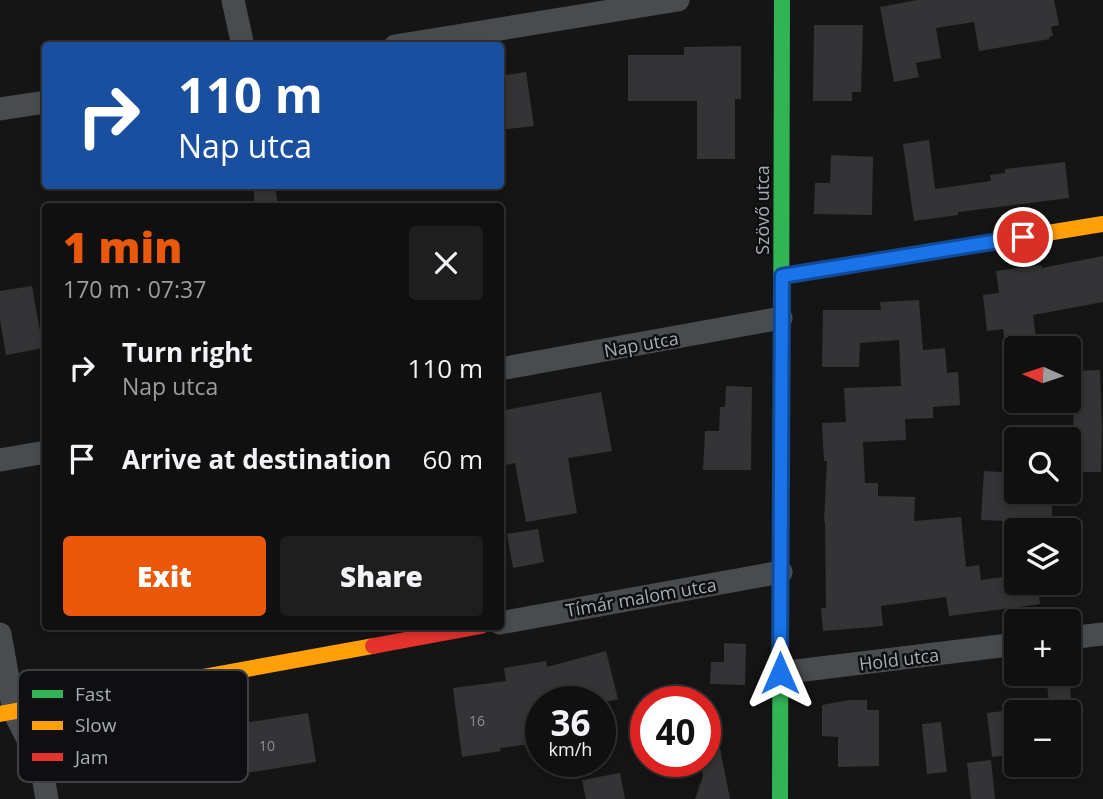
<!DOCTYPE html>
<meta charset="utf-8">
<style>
body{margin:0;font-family:"Open Sans",sans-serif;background:#1e1e1e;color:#f1f3f6;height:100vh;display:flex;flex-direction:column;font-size:26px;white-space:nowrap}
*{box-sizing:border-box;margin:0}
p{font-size:23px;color:#9c9d9f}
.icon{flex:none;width:38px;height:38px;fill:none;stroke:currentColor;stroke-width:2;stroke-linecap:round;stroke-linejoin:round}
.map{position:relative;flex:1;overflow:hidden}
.details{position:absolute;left:42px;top:203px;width:462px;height:427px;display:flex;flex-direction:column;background:#101010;border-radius:7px;box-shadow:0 4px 10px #0003,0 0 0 2px #303030}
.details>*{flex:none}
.top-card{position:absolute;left:42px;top:42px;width:462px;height:147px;border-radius:7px;box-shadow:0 4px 10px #0003,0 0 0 2px #303030;background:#1a4fa0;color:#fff;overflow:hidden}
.needle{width:46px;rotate:273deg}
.tools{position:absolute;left:1004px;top:336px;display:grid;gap:14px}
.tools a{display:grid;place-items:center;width:77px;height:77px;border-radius:7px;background:#101010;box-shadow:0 4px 10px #0003,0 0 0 2px #303030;font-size:35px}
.speed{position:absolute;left:525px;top:686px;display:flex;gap:14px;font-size:35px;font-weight:700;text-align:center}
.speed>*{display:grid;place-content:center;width:91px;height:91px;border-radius:50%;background:#101010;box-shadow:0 4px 10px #0003,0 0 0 2px #303030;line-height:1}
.speed small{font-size:18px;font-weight:400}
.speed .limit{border:10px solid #d22;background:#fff;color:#111}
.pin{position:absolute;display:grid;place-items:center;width:60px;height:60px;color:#fff;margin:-30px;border:4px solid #fff;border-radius:50%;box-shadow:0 2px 7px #0007}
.me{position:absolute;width:77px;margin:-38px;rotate:0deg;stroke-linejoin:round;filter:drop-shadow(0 0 5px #0008)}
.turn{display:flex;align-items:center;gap:24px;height:147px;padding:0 21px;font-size:32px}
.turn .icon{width:91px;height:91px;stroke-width:2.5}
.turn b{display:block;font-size:49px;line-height:60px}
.round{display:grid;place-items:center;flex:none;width:74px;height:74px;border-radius:7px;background:#1e1e1e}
.summary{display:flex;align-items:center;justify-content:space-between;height:119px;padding:0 21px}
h1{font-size:42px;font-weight:800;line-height:52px;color:#ea580c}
.action{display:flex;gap:14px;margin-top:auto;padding:14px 21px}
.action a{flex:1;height:80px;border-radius:7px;background:#ea580c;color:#fff;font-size:28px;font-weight:800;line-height:80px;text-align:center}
.action a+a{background:#1e1e1e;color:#f1f3f6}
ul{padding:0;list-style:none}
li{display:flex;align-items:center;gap:21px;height:91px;padding:0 21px}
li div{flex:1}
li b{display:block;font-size:26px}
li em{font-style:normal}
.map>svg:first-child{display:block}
.building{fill:#343436}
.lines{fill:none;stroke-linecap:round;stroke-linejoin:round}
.street{stroke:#494c4e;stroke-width:23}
.fast{stroke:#30b455;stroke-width:16}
.slow{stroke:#ff9f0a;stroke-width:16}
.jam{stroke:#e5322d;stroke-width:16}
.route-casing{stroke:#114b97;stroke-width:18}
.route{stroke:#1a73e8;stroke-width:12}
.labels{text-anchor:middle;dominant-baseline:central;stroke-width:5;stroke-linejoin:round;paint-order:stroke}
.number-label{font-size:14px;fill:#8a9096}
.street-label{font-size:18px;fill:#a6aeb6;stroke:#0f0f11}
.key{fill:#0f0f11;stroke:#3c3f43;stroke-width:2}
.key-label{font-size:19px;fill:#a6aeb6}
</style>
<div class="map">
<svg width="1103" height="799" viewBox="0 0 1103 799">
<rect width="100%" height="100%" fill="#151515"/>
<path class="building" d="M917,0H1054L1059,25L1051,27L1053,36L1049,37L1050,39L979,51L974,22L936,28L941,58L916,63L919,77L894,82L880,7Z
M814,25H863L861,92H852V101H813Z
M741,46V99H735V159H697V101H628V55H684V47Z
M526,72L534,126L500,130V76Z
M929,140L935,189L991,181L990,175L1005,173V169L1065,162L1069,198L958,212V215L914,221L903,144Z
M831,155L873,157L872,215L814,214L815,183H830Z
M253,186H275L278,206H255Z
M1103,256V302L1033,315L1037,348H1006L1003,329L987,331L983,295L999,293L996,271L1041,265L1042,268Z
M32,286L43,348L6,355L0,320V291Z
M919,300L923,350L945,348L947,373L958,372L960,405L933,407V418L905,419L906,440L863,442L865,483H878V496L915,497L914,521L961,517L966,567L979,565L981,580L1017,575V583H1037L1040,604L949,616L946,597L881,606L883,626L823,631L821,608H826L825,521H824L827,461H824L822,423L846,422L844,388L901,386L899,340L860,343L859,367H822L823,310H881L880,302Z
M1100,370L1102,427L1101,472H1072L1074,405H1069V371Z
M726,386L752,387L751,470H703L705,431H719L720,407H725Z
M601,392L612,451L568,458L577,513L526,522L515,463L500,466V411Z
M984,471L1017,473V492H1053L1051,530H1009L1007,521L981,520Z
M538,529L544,562L513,568L507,534Z
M724,643L746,644L745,685L710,684L711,662H724Z
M606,651L618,699L606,702H541V716L532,717L536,743L500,748L501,751L462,757L453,688L506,681L504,668L546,661L547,667Z
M1046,674H1070L1071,712H1050Z
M849,700H867V710H879V766L838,767V737L822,736V705Z
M1011,710L1016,754L992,757L987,713Z
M308,713L316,762L226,776L218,727Z
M941,722L947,772L927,774L922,724Z
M715,723L730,799H695L703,776L700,761H705V724Z
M991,760L995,799H971L967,763Z
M620,773L625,799H586L582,780Z"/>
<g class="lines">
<path class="street" d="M233,0L243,46
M395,46L678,0
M0,109L46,102
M500,369L781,318
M0,460L46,452
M500,623L781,572
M0,634L14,712L41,765L47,799
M1069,638L1103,634
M780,673L1017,644"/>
<path class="fast" d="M780,799L782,0"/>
<path class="slow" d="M782,276L1103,224
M0,714L373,646"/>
<path class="jam" d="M373,646L481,626"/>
</g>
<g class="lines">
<g class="route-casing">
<path id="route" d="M780,673L782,276L1023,237"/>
</g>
<use href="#route" class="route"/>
</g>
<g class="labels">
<g class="number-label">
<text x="477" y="720">16</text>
<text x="267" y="745">10</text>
</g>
<g class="street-label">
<text transform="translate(762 210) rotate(-90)">Szövő utca</text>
<text transform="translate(641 344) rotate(-10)">Nap utca</text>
<text transform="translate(641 597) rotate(-10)">Tímár malom utca</text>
<text transform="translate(899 659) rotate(-7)">Hold utca</text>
</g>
</g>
<rect x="18" y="670" width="230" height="112" rx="10" class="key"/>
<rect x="32" y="690" width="31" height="8" fill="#30b455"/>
<rect x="32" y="721" width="31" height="9" fill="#ff9f0a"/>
<rect x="32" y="753" width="31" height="8" fill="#e5322d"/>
<g class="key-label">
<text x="75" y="701">Fast</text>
<text x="75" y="732">Slow</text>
<text x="75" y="764">Jam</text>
</g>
</svg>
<div class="tools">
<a><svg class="needle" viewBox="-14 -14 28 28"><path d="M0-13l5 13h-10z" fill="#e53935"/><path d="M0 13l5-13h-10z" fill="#9c9d9f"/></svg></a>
<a><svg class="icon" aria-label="search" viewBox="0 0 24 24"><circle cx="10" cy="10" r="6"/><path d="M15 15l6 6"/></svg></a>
<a><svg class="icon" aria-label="layers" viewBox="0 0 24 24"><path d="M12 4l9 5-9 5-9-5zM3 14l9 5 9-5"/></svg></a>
<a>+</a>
<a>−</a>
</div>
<div class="speed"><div>36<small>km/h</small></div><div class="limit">40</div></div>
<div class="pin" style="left:1023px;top:237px;background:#d93025"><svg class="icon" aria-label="arrive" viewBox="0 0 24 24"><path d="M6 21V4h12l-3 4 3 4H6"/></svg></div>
<svg class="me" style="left:780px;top:673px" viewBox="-20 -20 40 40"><path d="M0-17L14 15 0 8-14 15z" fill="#1a73e8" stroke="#fff" stroke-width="4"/></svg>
<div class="top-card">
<div class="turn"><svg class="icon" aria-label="right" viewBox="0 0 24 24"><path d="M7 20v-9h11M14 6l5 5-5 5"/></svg><div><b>110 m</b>Nap utca</div></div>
</div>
<section class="details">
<div class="summary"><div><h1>1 min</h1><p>170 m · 07:37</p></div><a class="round"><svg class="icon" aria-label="close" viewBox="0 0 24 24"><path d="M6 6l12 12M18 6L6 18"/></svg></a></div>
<ul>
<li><svg class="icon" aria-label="right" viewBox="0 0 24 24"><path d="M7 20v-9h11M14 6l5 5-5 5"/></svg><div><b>Turn right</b><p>Nap utca</p></div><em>110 m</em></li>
<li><svg class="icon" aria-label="arrive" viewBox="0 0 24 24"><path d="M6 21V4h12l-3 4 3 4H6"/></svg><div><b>Arrive at destination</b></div><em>60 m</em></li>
</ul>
<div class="action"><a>Exit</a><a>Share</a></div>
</section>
</div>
